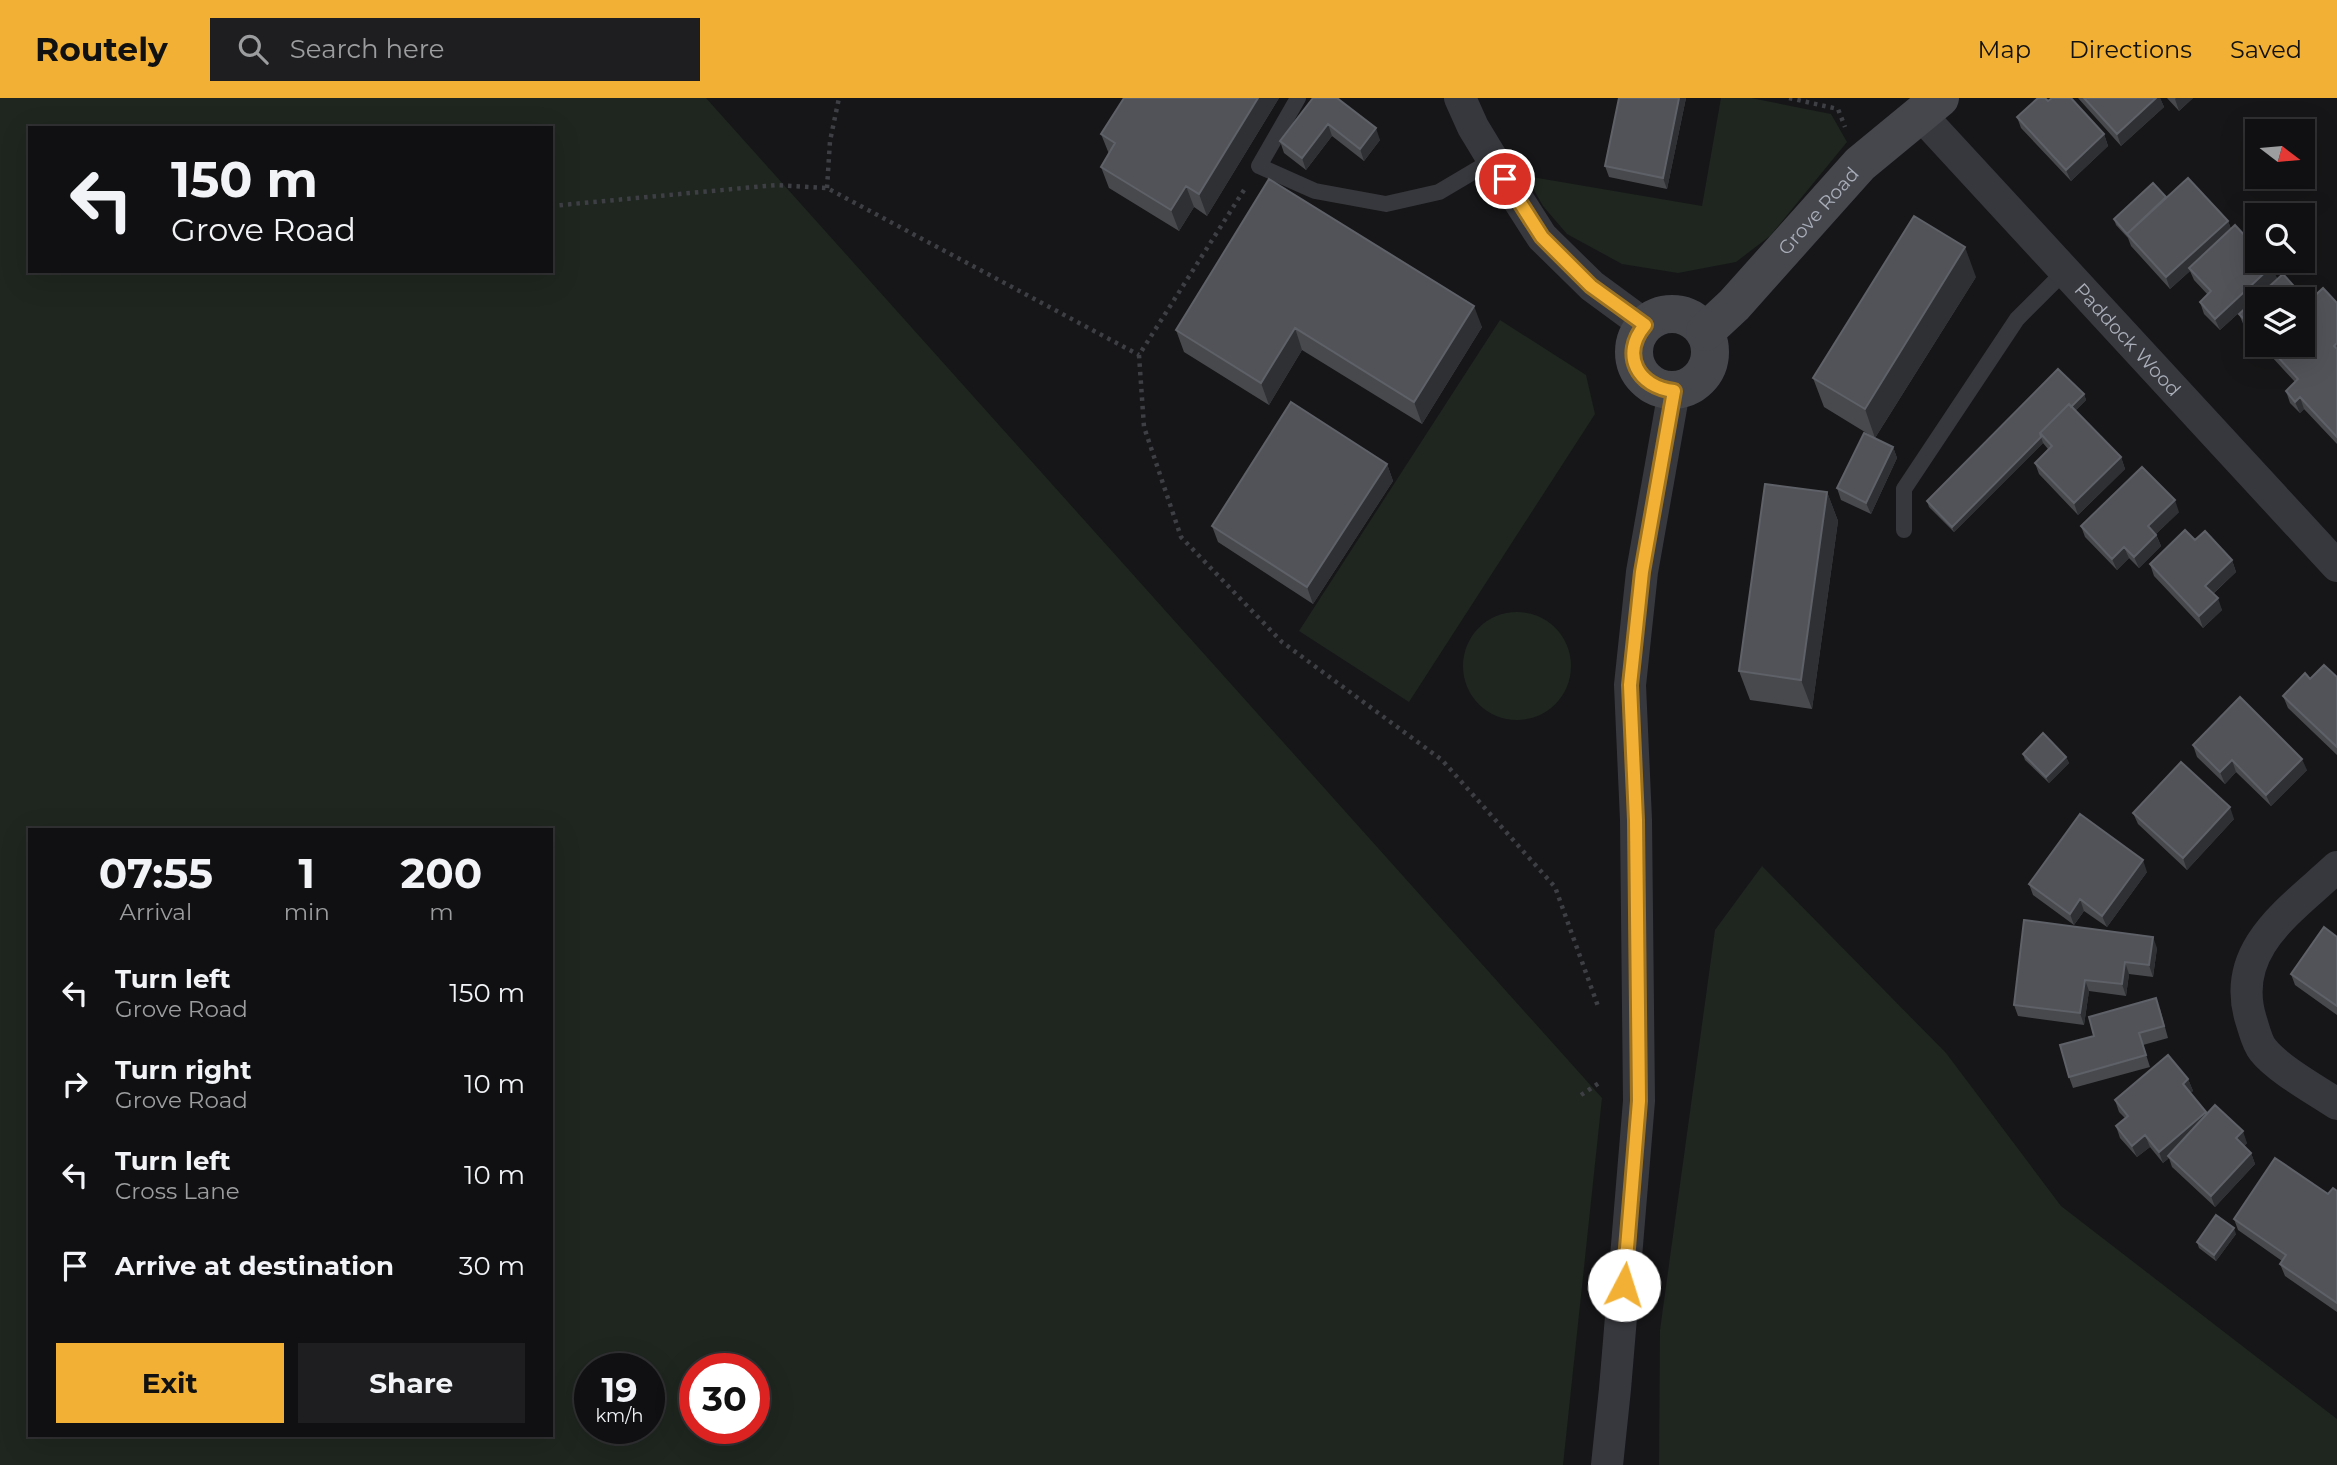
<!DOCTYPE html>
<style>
body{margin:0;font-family:Montserrat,sans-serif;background:#1e1e20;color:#f1f3f6;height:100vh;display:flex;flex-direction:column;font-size:26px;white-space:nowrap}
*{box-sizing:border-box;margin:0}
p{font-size:23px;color:#9c9d9f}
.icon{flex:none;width:38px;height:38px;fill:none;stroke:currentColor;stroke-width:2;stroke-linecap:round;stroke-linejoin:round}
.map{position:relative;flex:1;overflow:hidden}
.panel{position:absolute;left:28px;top:730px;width:525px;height:609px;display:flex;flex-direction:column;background:#101012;border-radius:0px;box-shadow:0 7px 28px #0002,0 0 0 2px #303032}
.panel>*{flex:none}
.guide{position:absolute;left:28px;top:28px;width:525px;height:147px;border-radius:0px;box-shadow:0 7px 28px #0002,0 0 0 2px #303032;background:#101012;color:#f1f3f6;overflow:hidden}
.needle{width:46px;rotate:106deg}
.buttons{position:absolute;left:2245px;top:21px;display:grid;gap:14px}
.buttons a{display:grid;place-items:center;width:70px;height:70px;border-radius:0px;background:#101012;box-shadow:0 7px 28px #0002,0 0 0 2px #303032;font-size:35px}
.speed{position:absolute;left:574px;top:1255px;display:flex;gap:14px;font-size:35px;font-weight:700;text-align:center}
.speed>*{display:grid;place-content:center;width:91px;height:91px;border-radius:50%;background:#101012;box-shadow:0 7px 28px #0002,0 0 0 2px #303032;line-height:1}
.speed small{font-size:18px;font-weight:400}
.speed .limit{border:10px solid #d22;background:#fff;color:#111}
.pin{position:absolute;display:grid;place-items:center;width:60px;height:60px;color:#fff;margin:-30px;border:4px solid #fff;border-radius:50%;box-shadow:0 2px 7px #0007}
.me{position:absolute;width:77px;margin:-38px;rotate:5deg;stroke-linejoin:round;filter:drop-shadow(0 0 5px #0008)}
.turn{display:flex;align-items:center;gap:24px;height:147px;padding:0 28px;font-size:32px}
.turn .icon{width:91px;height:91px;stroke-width:2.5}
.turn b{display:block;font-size:49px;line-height:60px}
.eta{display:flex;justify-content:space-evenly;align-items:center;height:119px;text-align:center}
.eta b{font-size:42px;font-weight:700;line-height:49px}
.primary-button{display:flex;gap:14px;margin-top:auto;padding:14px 28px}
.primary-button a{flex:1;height:80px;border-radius:0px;background:#f2b134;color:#111;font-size:28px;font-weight:700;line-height:80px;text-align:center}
.primary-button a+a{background:#1e1e20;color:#f1f3f6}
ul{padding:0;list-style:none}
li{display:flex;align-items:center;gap:21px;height:91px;padding:0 28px}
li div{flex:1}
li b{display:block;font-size:26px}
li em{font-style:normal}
header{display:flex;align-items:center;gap:42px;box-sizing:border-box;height:98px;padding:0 35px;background:#f2b134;color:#111}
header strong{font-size:33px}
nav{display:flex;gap:38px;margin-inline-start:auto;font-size:24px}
.search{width:490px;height:63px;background:#1e1e20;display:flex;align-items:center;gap:18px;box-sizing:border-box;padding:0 24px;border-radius:0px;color:#9c9d9f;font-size:26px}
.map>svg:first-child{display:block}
.green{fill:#1e261f;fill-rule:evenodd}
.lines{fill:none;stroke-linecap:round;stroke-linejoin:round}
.path{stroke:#3d3f44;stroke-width:4.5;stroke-dasharray:3.5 5;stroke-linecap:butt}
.lane{stroke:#37383d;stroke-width:16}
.street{stroke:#37383d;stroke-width:32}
.secondary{stroke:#45474d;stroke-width:38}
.wall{fill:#47494d}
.shaded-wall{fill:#2f3033}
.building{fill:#525359;stroke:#5f6168;stroke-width:2}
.route-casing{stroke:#9d7322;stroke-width:18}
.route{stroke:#f2b134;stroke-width:12}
.labels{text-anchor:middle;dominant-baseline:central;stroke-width:5;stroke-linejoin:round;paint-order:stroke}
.street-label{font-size:19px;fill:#a8adb8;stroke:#111113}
</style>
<header>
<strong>Routely</strong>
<div class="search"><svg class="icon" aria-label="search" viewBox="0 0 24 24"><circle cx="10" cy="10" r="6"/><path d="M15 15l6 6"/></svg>Search here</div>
<nav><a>Map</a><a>Directions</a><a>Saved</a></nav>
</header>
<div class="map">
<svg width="2337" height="1367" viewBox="0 0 2337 1367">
<rect width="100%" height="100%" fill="#161618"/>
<path class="green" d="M0,0H706L1602,1000L1563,1367H0ZM30,30H551V173H30ZM30,732H551V1337H30ZM649,1270V1330H590V1270ZM754,1270V1330H695V1270Z
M1721,0H1751L1831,16L1847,44L1770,138L1736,164L1678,175L1622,166L1567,136L1543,108L1526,78L1702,108Z
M1500,222L1586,277L1595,316L1409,604L1299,533Z
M1463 568a54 54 0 1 1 108 0a54 54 0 1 1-108 0Z
M1762,768L1946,955L2061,1108L2337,1321V1367H1659L1660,1232L1715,832Z"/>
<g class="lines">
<path class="path" d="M1789,0L1838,11L1845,29
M827,90L830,43L839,0
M1244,92L1139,257L1144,329L1181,439L1282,544L1442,662L1555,789L1599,911
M551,108L776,87L827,90L1139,257
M1581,997L1602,983"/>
<path class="lane" d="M1298,0L1259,68L1315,93L1386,106L1439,94L1493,62
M1904,432V391L2017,221L2066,172"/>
<g class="street">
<path d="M1460,0L1473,29L1493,62L1542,139L1592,188L1645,227"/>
<path id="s1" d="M1919,15L2337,468"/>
<path d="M2337,769C2291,812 2229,851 2251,922C2254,931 2257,945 2263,952C2278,971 2316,992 2337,1006"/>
<path d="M1607,1367L1615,1291L1639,1003L1636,722L1630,587L1642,474L1674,293"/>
</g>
<g class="secondary">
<circle cx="1672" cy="254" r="38"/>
<path id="s2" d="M1705,234L1734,207L1860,66L1940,0"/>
</g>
</g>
<path class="wall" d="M1279,0L1207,118L1194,109L1179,133L1109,90L1101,69L1109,56L1101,36Z
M1313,0L1380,42L1364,63L1332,38L1306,72L1284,55L1280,43Z
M1619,0H1686L1667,91L1609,79L1605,68Z
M2078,0H2160L2164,9L2121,48Z
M2167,0H2193L2179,13Z
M2048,3L2104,36L2108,48L2071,83L2021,30L2017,19Z
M1269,81L1482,229L1422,326L1302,252L1269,307L1184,254L1176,232Z
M2166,99L2228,123L2231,131L2277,180L2220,232L2204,216L2200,204L2208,197L2194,182L2190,173L2170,191L2131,148L2128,140L2116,127L2114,121Z
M2283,176L2308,204L2323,190L2337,205V346L2304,311L2300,315L2290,305L2286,293L2295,284L2261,247H2303V201H2258V243L2244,228L2239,216Z
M1976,179L1875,340L1893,349L1897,360L1871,416L1841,402L1837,390L1873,339L1824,309L1813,280Z
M2084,296L2086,302L2075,313L2121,359L2125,371L2078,417L2039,376L2035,365L2048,351L2043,345L1954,434L1929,409L1927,403Z
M1387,366L1393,383L1313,506L1218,444L1212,428Z
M1827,394L1838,423L1812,611L1750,602L1739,573Z
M2179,414L2156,436L2161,448L2139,470L2129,460L2117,472L2085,439L2081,428Z
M2195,442L2232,462L2236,474L2213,496L2222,512L2203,530L2154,478L2150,466Z
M2337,579V657L2288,610L2283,598L2310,581Z
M2193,647L2307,672L2271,708L2236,674L2225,686L2197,659Z
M2023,656L2066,659L2069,665L2049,685L2025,662Z
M2133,715L2234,721L2187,772L2138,726Z
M2147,774L2107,829L2084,813L2074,827L2033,797L2029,786Z
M2337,839V917L2295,887L2291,876Z
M2157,850L2153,879L2129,876L2126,898L2089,893L2084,927L2018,918L2014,907Z
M2160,911L2168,940L2143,947L2150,969L2073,990L2069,979L2094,938Z
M2188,981L2193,993L2190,995L2207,1016L2247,1045L2244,1048L2251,1055L2255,1066L2215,1109L2172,1069L2169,1060L2163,1065L2150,1049L2137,1059L2120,1040L2116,1028L2125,1020L2119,1014L2115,1002Z
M2337,1093V1214L2285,1178L2280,1166L2282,1163L2238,1132L2234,1121Z
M2236,1136L2216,1163L2199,1150L2197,1144Z"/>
<path class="shaded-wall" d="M1258,0H1279L1207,118L1199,96Z
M1679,0H1686L1667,91L1663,80Z
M2156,0H2160L2164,9L2121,48L2117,36Z
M2176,0H2193L2179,13L2175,1Z
M1328,26L1332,38L1306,72L1302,60Z
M1376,30L1380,42L1364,63L1360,51Z
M2104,36L2108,48L2071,83L2066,72Z
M1186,88L1194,109L1179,133L1171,112Z
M2228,123L2232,134L2189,170L2190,173L2170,191L2166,179Z
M1965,149L1976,179L1875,340L1865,311Z
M2272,168L2277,180L2220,232L2215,221Z
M1474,208L1482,229L1422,326L1414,304Z
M1295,230L1302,252L1269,307L1261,285Z
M2084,296L2086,302L2046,342L2042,338Z
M2300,299L2304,311L2300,315L2295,304Z
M2041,339L2043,345L1954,434L1952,429Z
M1893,349L1897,360L1871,416L1866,405Z
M2121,359L2125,371L2078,417L2074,405Z
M1387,366L1393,383L1313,506L1307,489Z
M1827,394L1838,423L1812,611L1801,582Z
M2175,402L2179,414L2152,440L2148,428Z
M2156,437L2161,448L2139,470L2134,459Z
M2124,449L2129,460L2117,472L2112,461Z
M2232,462L2236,474L2209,499L2205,488Z
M2218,500L2222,512L2203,530L2199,518Z
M2066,659L2069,665L2049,685L2046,679Z
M2302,661L2307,672L2271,708L2266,697Z
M2232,662L2236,674L2225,686L2220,674Z
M2230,709L2234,721L2187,772L2183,760Z
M2143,762L2147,774L2107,829L2102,818Z
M2080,801L2084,813L2074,827L2070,816Z
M2153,839L2157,850L2153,879L2149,867Z
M2125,864L2129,876L2126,898L2122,886Z
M2085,882L2089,893L2084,927L2080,915Z
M2188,981L2193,993L2187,998L2183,986Z
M2206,1014L2210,1025L2168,1058L2169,1060L2163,1065L2159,1054Z
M2243,1033L2247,1045L2240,1052L2236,1040Z
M2145,1037L2150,1049L2137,1059L2132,1048Z
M2251,1055L2255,1066L2215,1109L2211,1098Z
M2234,1130L2236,1136L2216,1163L2214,1157Z"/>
<path class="building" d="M1124,0H1258L1199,96L1186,88L1171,112L1101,69L1115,45L1101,36Z
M1313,0H1337L1376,30L1360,51L1328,26L1302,60L1280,43Z
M1619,0H1679L1663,80L1605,68Z
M2038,0H2045L2048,3L2052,0H2071L2104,36L2066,72L2017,19Z
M2084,0H2156L2117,36Z
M2188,80L2228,123L2166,179L2127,136Z
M1269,81L1474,208L1414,304L1295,230L1261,285L1176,232Z
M2153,85L2166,99L2127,136L2114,121Z
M1914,118L1965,149L1865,311L1813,280Z
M2235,127L2258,152V163H2267L2272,168L2215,221L2200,204L2211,193L2189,170Z
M2283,176L2308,204L2323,190L2337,205V245L2334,248L2337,251V339L2300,299L2295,304L2286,293L2298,281L2267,247H2303V201H2258V236L2239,216Z
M2058,271L2084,296L2071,309L2069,306L2040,335L2041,339L1952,429L1927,403Z
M1291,304L1387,366L1307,489L1212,428Z
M2069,306L2121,359L2074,405L2035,365L2052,348L2040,335Z
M1864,335L1893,349L1866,405L1837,390Z
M2142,369L2175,402L2148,428L2156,437L2134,459L2124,449L2112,461L2081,428Z
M1765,386L1827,394L1801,582L1739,573Z
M2185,432L2195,442L2205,433L2232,462L2205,488L2218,500L2199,518L2150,466Z
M2324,567L2337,579V649L2283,598L2305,575L2310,581Z
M2240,599L2302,661L2266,697L2232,662L2220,674L2193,647Z
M2043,635L2066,659L2046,679L2023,656Z
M2181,664L2230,709L2183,760L2133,715Z
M2080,716L2143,762L2102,818L2080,801L2070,816L2029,786Z
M2024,822L2153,839L2149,867L2125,864L2122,886L2085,882L2080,915L2014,907Z
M2324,829L2337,839V908L2291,876Z
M2156,900L2164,928L2139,935L2146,957L2069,979L2060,947L2094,938L2089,919Z
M2168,957L2188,981L2183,986L2206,1014L2159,1054L2145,1037L2132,1048L2116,1028L2128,1018L2115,1002Z
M2215,1007L2243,1033L2236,1040L2251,1055L2211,1098L2168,1058Z
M2275,1060L2328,1096L2333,1090L2337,1093V1205L2280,1166L2286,1157L2234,1121Z
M2216,1117L2234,1130L2214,1157L2197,1144Z"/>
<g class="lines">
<g class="route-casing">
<path id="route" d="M1505,81L1542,139L1591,188L1645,227C1620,257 1638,289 1674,293L1642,474L1630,587L1636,722L1639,1003L1624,1187"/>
</g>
<use href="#route" class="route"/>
</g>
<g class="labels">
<g class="street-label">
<text stroke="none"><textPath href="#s2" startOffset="166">Grove Road</textPath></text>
<text stroke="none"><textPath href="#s1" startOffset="308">Paddock Wood</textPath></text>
</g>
</g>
</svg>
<div class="buttons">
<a><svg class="needle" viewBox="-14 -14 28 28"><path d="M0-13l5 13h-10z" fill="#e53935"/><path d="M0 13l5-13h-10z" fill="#9c9d9f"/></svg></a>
<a><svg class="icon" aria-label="search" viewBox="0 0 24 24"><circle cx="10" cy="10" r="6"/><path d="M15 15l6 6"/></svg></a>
<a><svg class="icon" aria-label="layers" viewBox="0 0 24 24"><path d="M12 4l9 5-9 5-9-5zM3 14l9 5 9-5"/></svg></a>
</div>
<div class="speed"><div>19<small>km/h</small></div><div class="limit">30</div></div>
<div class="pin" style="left:1505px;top:81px;background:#d93025"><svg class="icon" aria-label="arrive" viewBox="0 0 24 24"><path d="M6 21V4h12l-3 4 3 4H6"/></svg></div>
<svg class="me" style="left:1624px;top:1187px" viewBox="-20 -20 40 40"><circle r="19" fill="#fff"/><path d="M0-13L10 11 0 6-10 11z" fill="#f2b134"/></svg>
<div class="guide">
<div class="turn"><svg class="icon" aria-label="left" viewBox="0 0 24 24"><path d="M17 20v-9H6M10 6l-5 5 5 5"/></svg><div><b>150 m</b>Grove Road</div></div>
</div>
<section class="panel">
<div class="eta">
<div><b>07:55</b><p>Arrival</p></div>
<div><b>1</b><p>min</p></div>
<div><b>200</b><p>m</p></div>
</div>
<ul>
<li><svg class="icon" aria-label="left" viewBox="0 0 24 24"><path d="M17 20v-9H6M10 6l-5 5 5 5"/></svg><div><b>Turn left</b><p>Grove Road</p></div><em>150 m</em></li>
<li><svg class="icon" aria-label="right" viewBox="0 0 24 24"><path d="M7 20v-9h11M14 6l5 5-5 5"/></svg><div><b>Turn right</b><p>Grove Road</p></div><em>10 m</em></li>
<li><svg class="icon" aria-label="left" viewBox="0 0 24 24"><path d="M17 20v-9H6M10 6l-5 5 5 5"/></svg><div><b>Turn left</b><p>Cross Lane</p></div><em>10 m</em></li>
<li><svg class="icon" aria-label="arrive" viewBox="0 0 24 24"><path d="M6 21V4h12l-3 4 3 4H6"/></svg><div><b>Arrive at destination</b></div><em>30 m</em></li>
</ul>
<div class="primary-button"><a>Exit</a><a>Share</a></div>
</section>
</div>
